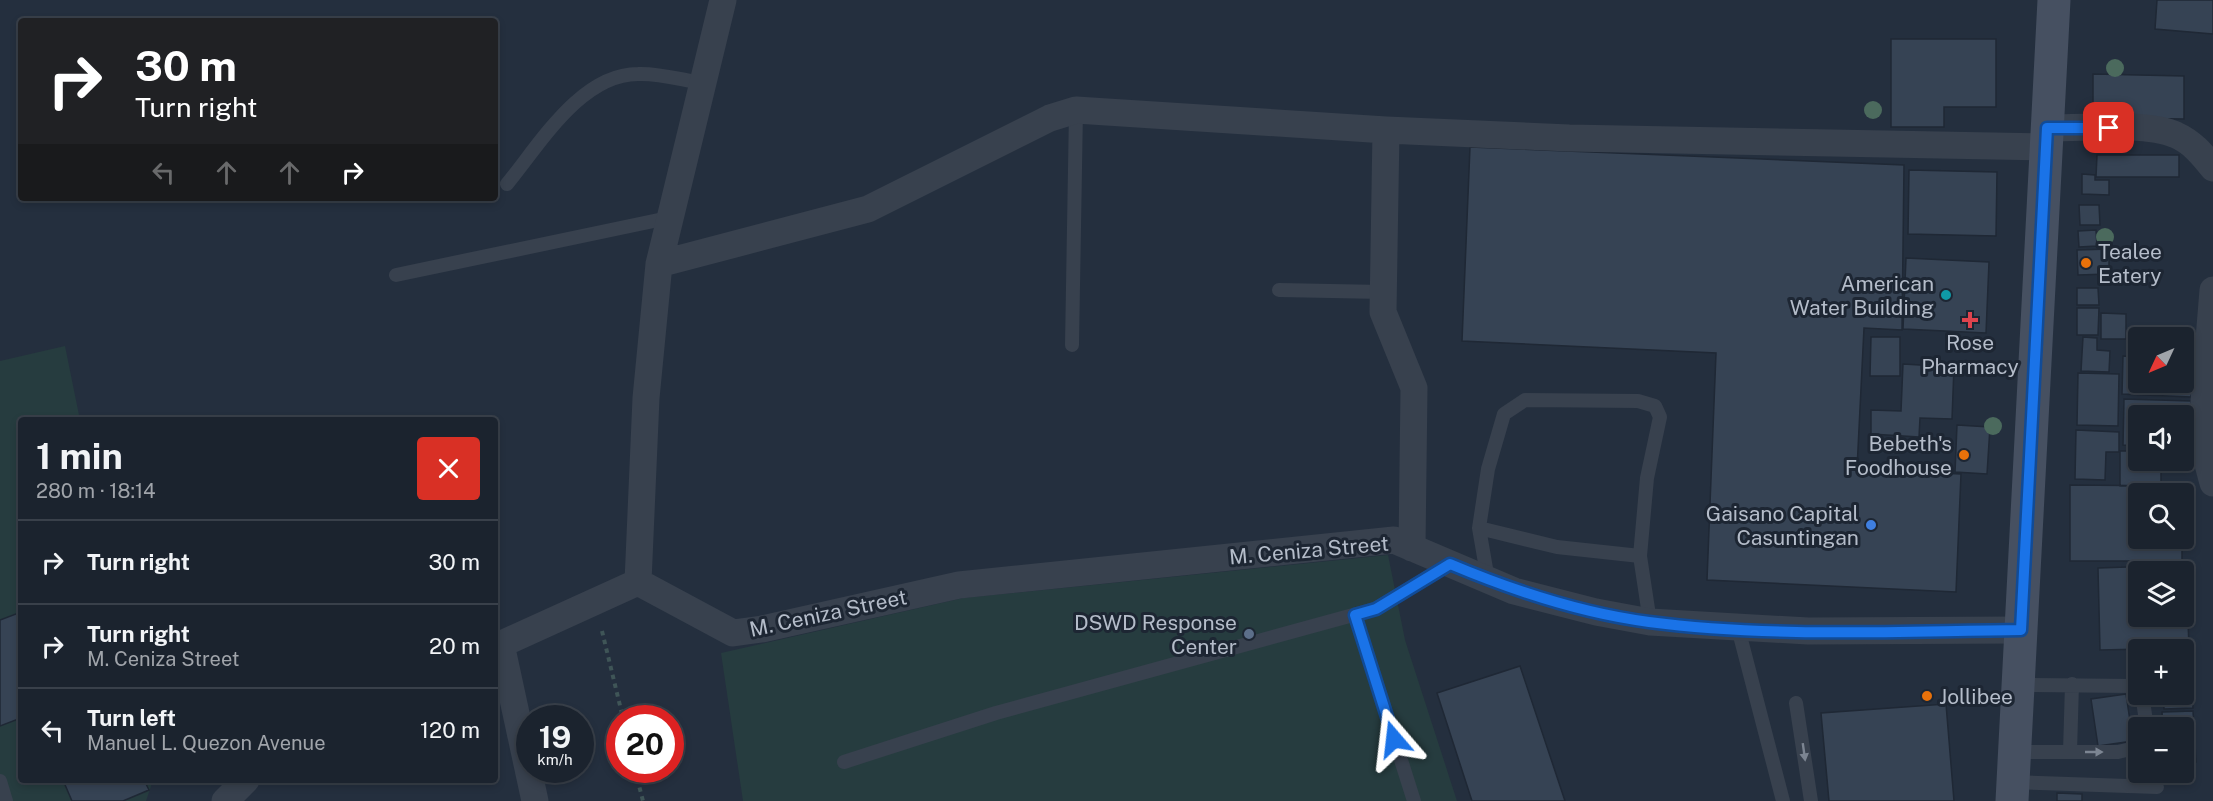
<!DOCTYPE html>
<meta charset="utf-8">
<style>
body{margin:0;font-family:"Public Sans",sans-serif;background:#282f3a;color:#f1f3f6;height:100vh;display:flex;flex-direction:column;font-size:22px;white-space:nowrap}
*{box-sizing:border-box;margin:0}
p{font-size:20px;color:#a0a4aa}
.icon{flex:none;width:33px;height:33px;fill:none;stroke:currentColor;stroke-width:2;stroke-linecap:round;stroke-linejoin:round}
.map{position:relative;flex:1;overflow:hidden}
.panel{position:absolute;left:18px;top:417px;width:480px;height:366px;display:flex;flex-direction:column;background:#1b232e;border-radius:6px;box-shadow:0 3px 9px #0003,0 0 0 2px #39404a}
.panel>*{flex:none}
.guide{position:absolute;left:18px;top:18px;width:480px;height:183px;border-radius:6px;box-shadow:0 3px 9px #0003,0 0 0 2px #39404a;background:#202124;color:#fff;overflow:hidden}
.needle{width:39px;rotate:226deg}
.tools{position:absolute;left:2128px;top:327px;display:grid;gap:12px}
.tools a{display:grid;place-items:center;width:66px;height:66px;border-radius:6px;background:#1b232e;box-shadow:0 3px 9px #0003,0 0 0 2px #39404a;font-size:30px}
.speed{position:absolute;left:516px;top:705px;display:flex;gap:12px;font-size:30px;font-weight:700;text-align:center}
.speed>*{display:grid;place-content:center;width:78px;height:78px;border-radius:50%;background:#1b232e;box-shadow:0 3px 9px #0003,0 0 0 2px #39404a;line-height:1}
.speed small{font-size:15px;font-weight:400}
.speed .limit{border:9px solid #d22;background:#fff;color:#111}
.pin{position:absolute;display:grid;place-items:center;width:51px;height:51px;color:#fff;margin:-26px;border-radius:12px;box-shadow:0 3px 9px #0006}
.me{position:absolute;width:66px;margin:-33px;rotate:343deg;stroke-linejoin:round;filter:drop-shadow(0 0 4px #0008)}
.turn{display:flex;align-items:center;gap:21px;height:126px;padding:0 18px;font-size:27px}
.turn .icon{width:78px;height:78px;stroke-width:2.5}
.turn b{display:block;font-size:42px;line-height:51px}
.lanes{display:flex;align-items:center;height:57px;padding:0 18px;background:#0003;justify-content:center;gap:30px;direction:ltr}
.lanes .off{opacity:.35}
.round{display:grid;place-items:center;flex:none;width:63px;height:63px;border-radius:6px;background:#282f3a}
.headline{display:flex;align-items:center;justify-content:space-between;height:102px;padding:0 18px}
h1{font-size:36px;font-weight:700;line-height:45px}
ul{padding:0;list-style:none}
li{display:flex;align-items:center;gap:18px;height:84px;padding:0 18px;border-top:2px solid #39404a}
li div{flex:1}
li b{display:block;font-size:22px}
li em{font-style:normal}
.map>svg:first-child{display:block}
.green{fill:#263c3f}
.building{fill:#364354;stroke:#1f2835;stroke-width:1.5;fill-rule:evenodd}
.lines{fill:none;stroke-linecap:round;stroke-linejoin:round}
.path{stroke:#3f5557;stroke-width:4;stroke-dasharray:4.5 4.5;stroke-linecap:butt}
.lane{stroke:#38414e;stroke-width:14}
.street{stroke:#38414e;stroke-width:27}
.secondary{stroke:#465061;stroke-width:33}
.tree{fill:#4b6a5d}
.oneway{fill:#7c8592}
.route-casing{stroke:#114b97;stroke-width:15}
.route{stroke:#1a73e8;stroke-width:10}
.food-dot{fill:#e8710a;stroke:#1d2633;stroke-width:2}
.culture-dot{fill:#0f9aa8;stroke:#1d2633;stroke-width:2}
.health-dot{fill:#e0444e;stroke:#1d2633;stroke-width:2}
.shop-dot{fill:#3f7fe0;stroke:#1d2633;stroke-width:2}
.service-dot{fill:#5c6f8a;stroke:#1d2633;stroke-width:2}
.labels{text-anchor:middle;dominant-baseline:central;stroke-width:6;stroke-linejoin:round;paint-order:stroke}
.poi-label{font-size:21px;fill:#b4bcc9;stroke:#1d2633;text-anchor:end}
.street-label{font-size:21px;fill:#b4bcc9;stroke:#1d2633}
</style>
<div class="map">
<svg width="2213" height="801" viewBox="0 0 2213 801">
<rect width="100%" height="100%" fill="#242f3e"/>
<path class="green" d="M65,346L80,420H21V780H153L146,801H0V361Z
M1388,555L1405,640L1457,801H743L721,653L963,598Z"/>
<path class="building" d="M2157,0H2213V34L2155,29Z
M1891,39H1996V107H1944V127H1891Z
M2093,74L2184,76V119L2111,118V113L2093,112Z
M1470,147L1904,165L1902,330L1864,328L1857,469L1961,474L1956,592L1707,580L1716,353L1462,341Z
M2097,155H2179V177H2096Z
M1909,170L1997,172L1996,236L1908,234Z
M2082,174L2095,175V180H2109V195L2082,194Z
M2079,205H2099L2100,225H2080Z
M2096,230L2097,246L2079,247L2078,231Z
M2109,249V274L2078,275L2077,250Z
M1906,258L1989,262L1986,333L1903,329Z
M2077,288H2098L2099,305H2077Z
M2077,308H2099L2098,335H2077Z
M2101,313L2126,314V339H2101Z
M1871,337H1900V376H1870Z
M2083,337L2097,338V350L2110,351L2109,372L2081,371Z
M2123,356L2139,357V382H2184V360H2193L2191,397L2122,394Z
M1903,364L1954,367L1952,419L1920,418L1919,437L1871,434V410L1901,411Z
M2078,373L2119,374L2118,426L2077,425Z
M2124,399L2191,401L2190,447H2184V416H2139V446L2123,445Z
M1957,425L1990,427L1987,474L1955,472Z
M2076,430L2119,432V452H2106L2105,480L2075,479Z
M2120,451H2139V460H2161V486H2120Z
M2070,485L2182,486V494H2139V538H2182V561H2070Z
M2186,565L2189,648L2100,650L2098,568ZM2139,572H2184V616H2139Z
M21,612V718L0,726V620Z
M2184,653H2189L2191,675H2184Z
M1520,666L1565,801H1472L1437,693Z
M2191,676L2193,708L2164,709L2163,694H2184V677Z
M2126,694L2133,741L2098,746L2091,699Z
M1946,704L1954,801H1829L1821,713Z
M2193,711L2196,762H2184V728H2163L2162,712Z
M63,780H144L149,790L123,801H72Z
M2057,793L2082,794V801H2057Z"/>
<g class="lines">
<path class="path" d="M602,631L623,718
M635,770L643,801"/>
<path class="lane" d="M507,184C540,144 581,74 638,74C659,73 682,80 702,83
M396,275L668,218
M1279,290L1383,292
M1072,345L1076,110
M1479,528L1488,469L1504,414L1525,400L1638,401L1655,406L1660,417L1647,478L1640,556
M1488,580L1479,528L1557,547L1640,556L1650,622
M1355,615L1414,801
M1738,628L1783,801
M2018,685L2133,686L2139,690
M2142,694L2147,728
M1796,703L1811,801
M2015,752H2118L2139,747
M2070,752L2072,684
M844,762L996,713L1375,609L1450,564
M0,781L6,801
M2013,782L2157,787"/>
<path class="street" d="M2047,128C2079,128 2149,122 2176,135C2192,142 2202,154 2213,168
M1386,130L1383,312L1414,388L1412,548
M659,264L868,209L1050,118L1076,110L1386,130L1569,138L2046,147
M2213,290L2201,438L2213,483
M638,582L733,633L762,629L959,585L1394,540L1514,591L1596,612L1650,622L1808,631L2021,630
M638,582L646,398L659,264L723,0
M501,644L535,801
M495,647L638,582
M225,801L246,780"/>
<path class="secondary" d="M2012,801L2054,0"/>
</g>
<g class="tree">
<circle cx="2115" cy="68" r="9"/>
<circle cx="1873" cy="110" r="9"/>
<circle cx="2105" cy="237" r="9"/>
<circle cx="1993" cy="426" r="9"/>
</g>
<defs><path id="oneway-solid" d="M-6-.8H1V-3.2L6.5 0L1 3.2V.8H-6Z" transform="scale(1.5)"/></defs>
<g class="oneway">
<use href="#oneway-solid" transform="translate(1804 752) rotate(82)"/>
<use href="#oneway-solid" transform="translate(2094 752)"/>
</g>
<g class="lines">
<g class="route-casing">
<path id="route" d="M1394,739L1355,615L1376,609L1450,564C1514,591 1580,613 1649,622C1772,638 1898,631 2021,630L2047,128H2109"/>
</g>
<use href="#route" class="route"/>
</g>
<g class="food-dot">
<circle cx="2086" cy="263" r="6"/>
<circle cx="1964" cy="455" r="6"/>
<circle cx="1927" cy="696" r="6"/>
</g>
<circle class="culture-dot" cx="1946" cy="295" r="6"/>
<path class="health-dot" d="M1967 311h6v6h6v6h-6v6h-6v-6h-6v-6h6z"/>
<circle class="shop-dot" cx="1871" cy="525" r="6"/>
<circle class="service-dot" cx="1249" cy="634" r="6"/>
<g class="labels">
<g class="poi-label">
<text x="2098" y="251" text-anchor="start">Tealee<tspan x="2098" dy="24">Eatery</tspan></text>
<text x="1934" y="283">American<tspan x="1934" dy="24">Water Building</tspan></text>
<text x="1970" y="342" text-anchor="middle">Rose<tspan x="1970" dy="24">Pharmacy</tspan></text>
<text x="1952" y="443">Bebeth's<tspan x="1952" dy="24">Foodhouse</tspan></text>
<text x="1859" y="513">Gaisano Capital<tspan x="1859" dy="24">Casuntingan</tspan></text>
<text x="1237" y="622">DSWD Response<tspan x="1237" dy="24">Center</tspan></text>
<text x="1939" y="696" text-anchor="start">Jollibee</text>
</g>
<g class="street-label">
<text transform="translate(1309 550) rotate(-5)">M. Ceniza Street</text>
<text transform="translate(828 613) rotate(-12)">M. Ceniza Street</text>
</g>
</g>
</svg>
<div class="tools">
<a><svg class="needle" viewBox="-14 -14 28 28"><path d="M0-13l5 13h-10z" fill="#e53935"/><path d="M0 13l5-13h-10z" fill="#a0a4aa"/></svg></a>
<a><svg class="icon" aria-label="sound" viewBox="0 0 24 24"><path d="M4 9h4l5-4v14l-5-4H4zM17 9q2 3 0 6"/></svg></a>
<a><svg class="icon" aria-label="search" viewBox="0 0 24 24"><circle cx="10" cy="10" r="6"/><path d="M15 15l6 6"/></svg></a>
<a><svg class="icon" aria-label="layers" viewBox="0 0 24 24"><path d="M12 4l9 5-9 5-9-5zM3 14l9 5 9-5"/></svg></a>
<a>+</a>
<a>−</a>
</div>
<div class="speed"><div>19<small>km/h</small></div><div class="limit">20</div></div>
<div class="pin" style="left:2109px;top:128px;background:#d93025"><svg class="icon" aria-label="arrive" viewBox="0 0 24 24"><path d="M6 21V4h12l-3 4 3 4H6"/></svg></div>
<svg class="me" style="left:1394px;top:739px" viewBox="-20 -20 40 40"><path d="M0-17L14 15 0 8-14 15z" fill="#1a73e8" stroke="#fff" stroke-width="4"/></svg>
<div class="guide">
<div class="turn"><svg class="icon" aria-label="right" viewBox="0 0 24 24"><path d="M7 20v-9h11M14 6l5 5-5 5"/></svg><div><b>30 m</b>Turn right</div></div>
<div class="lanes"><svg class="icon off" aria-label="left" viewBox="0 0 24 24"><path d="M17 20v-9H6M10 6l-5 5 5 5"/></svg><svg class="icon off" aria-label="ahead" viewBox="0 0 24 24"><path d="M12 20V5M6 11l6-6 6 6"/></svg><svg class="icon off" aria-label="ahead" viewBox="0 0 24 24"><path d="M12 20V5M6 11l6-6 6 6"/></svg><svg class="icon" aria-label="right" viewBox="0 0 24 24"><path d="M7 20v-9h11M14 6l5 5-5 5"/></svg></div>
</div>
<section class="panel">
<div class="headline"><div><h1>1 min</h1><p>280 m · 18:14</p></div><a class="round" style="background:#d93025;color:#fff"><svg class="icon" aria-label="close" viewBox="0 0 24 24"><path d="M6 6l12 12M18 6L6 18"/></svg></a></div>
<ul>
<li><svg class="icon" aria-label="right" viewBox="0 0 24 24"><path d="M7 20v-9h11M14 6l5 5-5 5"/></svg><div><b>Turn right</b></div><em>30 m</em></li>
<li><svg class="icon" aria-label="right" viewBox="0 0 24 24"><path d="M7 20v-9h11M14 6l5 5-5 5"/></svg><div><b>Turn right</b><p>M. Ceniza Street</p></div><em>20 m</em></li>
<li><svg class="icon" aria-label="left" viewBox="0 0 24 24"><path d="M17 20v-9H6M10 6l-5 5 5 5"/></svg><div><b>Turn left</b><p>Manuel L. Quezon Avenue</p></div><em>120 m</em></li>
</ul>
</section>
</div>
